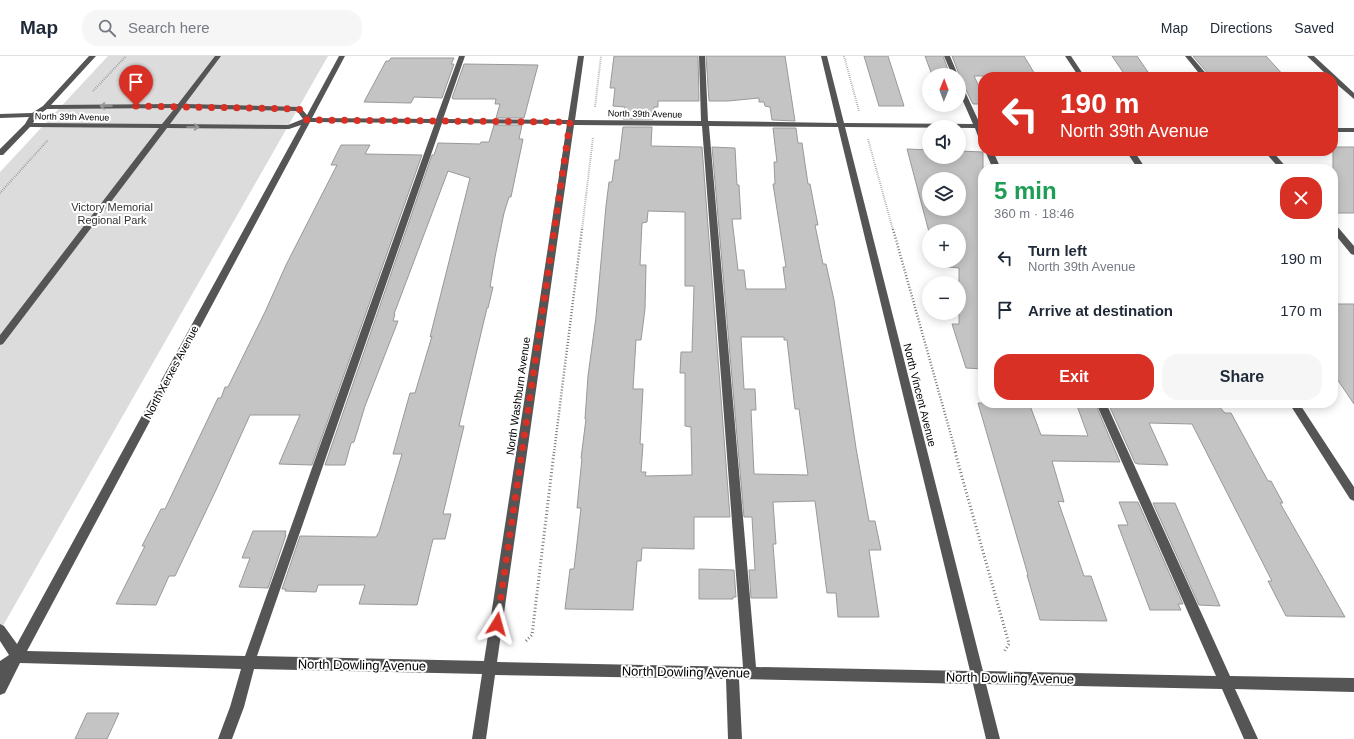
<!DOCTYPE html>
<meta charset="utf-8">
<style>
body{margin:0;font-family:Arial,sans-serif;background:#f6f6f7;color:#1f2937;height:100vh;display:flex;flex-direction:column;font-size:15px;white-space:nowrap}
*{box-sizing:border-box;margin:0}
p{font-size:13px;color:#747a83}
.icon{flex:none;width:22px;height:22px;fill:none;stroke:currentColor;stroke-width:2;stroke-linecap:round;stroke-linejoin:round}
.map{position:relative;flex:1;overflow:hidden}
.drawer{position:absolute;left:978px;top:108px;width:360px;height:244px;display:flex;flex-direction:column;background:#fff;border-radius:16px;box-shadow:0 2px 10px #0003}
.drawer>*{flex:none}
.hud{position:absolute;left:978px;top:16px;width:360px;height:84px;border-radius:16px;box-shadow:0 2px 10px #0003;background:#d93025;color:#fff;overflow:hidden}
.needle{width:26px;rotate:1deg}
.buttons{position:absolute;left:922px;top:12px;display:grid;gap:8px}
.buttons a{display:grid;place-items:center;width:44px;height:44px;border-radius:50%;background:#fff;box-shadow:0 2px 10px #0003;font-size:20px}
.pin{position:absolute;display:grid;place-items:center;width:34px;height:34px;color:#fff;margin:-41px -17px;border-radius:50% 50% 50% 0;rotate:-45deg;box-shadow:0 0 4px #0007}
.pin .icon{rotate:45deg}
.me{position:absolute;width:44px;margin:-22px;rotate:8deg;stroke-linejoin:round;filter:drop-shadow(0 0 3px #0008)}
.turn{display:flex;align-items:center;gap:14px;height:84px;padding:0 16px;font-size:18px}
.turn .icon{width:52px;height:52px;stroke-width:2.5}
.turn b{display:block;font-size:28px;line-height:34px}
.round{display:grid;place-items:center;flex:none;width:42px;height:42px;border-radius:16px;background:#f6f6f7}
.head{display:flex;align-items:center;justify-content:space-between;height:68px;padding:0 16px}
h1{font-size:24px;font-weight:600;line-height:30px;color:#1e9e55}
.button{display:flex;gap:8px;margin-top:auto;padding:8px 16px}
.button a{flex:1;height:46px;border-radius:16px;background:#d93025;color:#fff;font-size:16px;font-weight:600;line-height:46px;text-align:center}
.button a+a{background:#f6f6f7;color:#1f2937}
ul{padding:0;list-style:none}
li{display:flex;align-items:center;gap:12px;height:52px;padding:0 16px}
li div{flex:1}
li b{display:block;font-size:15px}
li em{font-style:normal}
header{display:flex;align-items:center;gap:24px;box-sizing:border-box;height:56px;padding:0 20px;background:#fff;border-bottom:1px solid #e0e1e3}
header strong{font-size:19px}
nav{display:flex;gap:22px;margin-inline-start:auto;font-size:14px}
.search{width:280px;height:36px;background:#f6f6f7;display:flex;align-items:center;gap:10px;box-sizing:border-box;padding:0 14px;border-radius:16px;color:#747a83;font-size:15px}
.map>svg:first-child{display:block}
.green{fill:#dcdcdc}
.building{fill:#c4c4c4;stroke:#999;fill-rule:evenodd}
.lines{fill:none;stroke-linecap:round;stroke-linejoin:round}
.path-far2{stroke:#777;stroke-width:2;stroke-dasharray:0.5 1.5;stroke-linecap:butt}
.path-far1{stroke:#777;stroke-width:2.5;stroke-dasharray:1 2;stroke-linecap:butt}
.path{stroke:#777;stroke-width:3;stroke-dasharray:1 2.5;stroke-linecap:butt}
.minor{fill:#555;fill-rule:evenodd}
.oneway{stroke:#999}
.route{stroke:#d93025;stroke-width:7;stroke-dasharray:0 12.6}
.labels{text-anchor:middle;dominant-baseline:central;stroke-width:4;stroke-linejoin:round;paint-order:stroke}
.far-street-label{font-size:9px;fill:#000;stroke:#fff}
.park-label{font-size:11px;fill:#333;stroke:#fff}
.street-label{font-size:11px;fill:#000;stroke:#fff}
.near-street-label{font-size:13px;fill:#000;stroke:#fff}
</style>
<header>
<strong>Map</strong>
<div class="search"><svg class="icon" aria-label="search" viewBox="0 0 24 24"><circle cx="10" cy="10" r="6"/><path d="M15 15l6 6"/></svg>Search here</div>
<nav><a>Map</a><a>Directions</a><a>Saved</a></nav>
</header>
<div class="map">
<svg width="1354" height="683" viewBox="0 0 1354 683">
<rect width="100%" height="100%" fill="#fff"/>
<path class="green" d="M108,0H328L0,575V116Z"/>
<path class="building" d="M614,0H698L699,45H658V51H654L653,63H623L625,51L613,50L615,32H610Z
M706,0H785L795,65L772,64L770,51L765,50L764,46H759V42L728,45H709Z
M864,0H888L904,50H879Z
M925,0H943L950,19H932Z
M952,0H1024L1036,20H974L983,39V48H973L962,26L959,25V18Z
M1112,0H1137L1150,19H1125Z
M1193,0H1266L1285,21L1210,20Z
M391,2H454L451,8H454L442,42L414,41L411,47L364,46L386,5H389Z
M464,8L538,9L524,62H496L500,48H495L496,43H453L452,42Z
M494,69H522L519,83H523L511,141H509L504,157L495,201L490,231H493L488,252H487L459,370H464L443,458H451L445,483H433L417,549L359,548L365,529H318L316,536L285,535L286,533H282L300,480L376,481L379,476L402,398H393L410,337H415L432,280L430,281L470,122L448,115L394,258H395L393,265H398L365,350L354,386L351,387L345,409H325L432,99H434L438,87L480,88L481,86H489Z
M623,71H652L651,90L702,91L730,461H694V493L642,492L641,505H637L633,554L565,553L570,513H574L581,452H577L582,402H581L586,363H585L588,320L596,261L606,150L609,126H612L615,104H619ZM648,155L685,156V230H694L692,296H681L680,317H685V370L691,371L692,419L645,420L646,416H641L643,388H640L643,333H633L636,284H641L645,253L646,209H640L642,167L647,166Z
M773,72H796L798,87H802L808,128H810L815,154L818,169H815L823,208H826L834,244L856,392L869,465H875L881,494H869L879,561H838L836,537H827L815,445L773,446L776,488H773L777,542H751L749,514H755L752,461H744L712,91L735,92L737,129H739L741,163H732L738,214H744L746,233H786L783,211H786L773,128H775L774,106H777ZM741,281H784V284H787L795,353H799L808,419L754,418L751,354H756L755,333H744Z
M341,89H370L365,98L422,99L312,409L279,408L300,359H250L216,434L175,520H169L156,549L116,548L145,490H142L161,453H165L218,342H221L225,331H228L265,256L286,209L337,109H331Z
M1333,91H1354V157H1333Z
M907,93L929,94V101H959V95L983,96V313L966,312L952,268H959V212L939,210L938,205H959V175L929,176ZM929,123H959V153H929Z
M1333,248H1354V348L1333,317Z
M978,347H1029L1041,379L1088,380L1076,347H1095L1120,406L1052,405L1064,446L1058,445L1084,520H1091L1107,565L1040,564L1027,519H1028Z
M1108,347H1216L1225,357H1231L1268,425H1271L1283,447H1280L1345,561L1286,560L1268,525H1272L1192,368L1149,367L1168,409L1138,408L1135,407Z
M1119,446H1138L1183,548H1178L1181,554H1150L1118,469H1128Z
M1153,447H1175L1220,550L1199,549Z
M253,475H286L285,479H286L268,532L239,531L250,502H242Z
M699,513L734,514L736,541H733V543H699Z
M87,657H119L107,683H75Z"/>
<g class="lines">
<path class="path-far2" d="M844,0L859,55
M93,35L126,0
M595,51L601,0
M868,83L893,174
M0,137L48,84
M582,174L593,81"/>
<path class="path-far1" d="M893,173L956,397
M554,397L582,173"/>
<path class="path" d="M955,396L1009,588L1004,596
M526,585L532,579L554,396"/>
<path class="minor" d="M89,0H96L51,49L178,48L215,0H221L185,48L299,51L301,52L307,59L339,0H345L312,62L436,63L459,0H465L443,63L568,64L578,0H584L575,64L701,65L699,0H705L708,65L837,67L821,0H827L844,67L973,68L959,36V26L961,27L980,68H983V85L979,83L975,72L845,71L983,615L1216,620L1096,347H1106L1230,620L1354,622V636L1235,633L1258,683H1244L1222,633L986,628L1000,683H986L973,628L739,623L742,683H728L726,623L495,619L486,683H472L482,618L254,613L244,651L232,683H218L230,651L241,613L20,607L5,637L0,639V605L9,599L0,585V568L4,570L17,588L301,69L289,73L167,72L3,288L0,289V279L159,72L30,71L3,99H0V93L25,68L29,61L0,62V58L32,57L43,50ZM175,52L162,68L33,67L37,60L47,53ZM182,52L297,55L303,63L288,69L170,68ZM310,66L435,67L245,600L27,595ZM442,67L567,68L484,605L257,600ZM574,69L702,70L743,611L497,606ZM709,70L838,71L970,615L756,611Z
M944,0H950L958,19H952Z
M1065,0H1071L1085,21H1079Z
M1185,0H1191L1209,21H1202Z
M1307,0H1314L1354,37V43L1333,25V21H1329Z
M1333,72H1354V76H1333Z
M985,95H993L1001,113H993Z
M1126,95H1134L1146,113H1138Z
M1264,95H1272L1288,113H1280Z
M1333,168L1336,169L1354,190V199L1351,198L1333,176Z
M1289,347H1299L1354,431V445L1350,443Z"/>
</g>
<defs><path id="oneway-shaft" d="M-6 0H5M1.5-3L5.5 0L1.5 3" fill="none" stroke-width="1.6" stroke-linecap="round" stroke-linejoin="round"/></defs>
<g class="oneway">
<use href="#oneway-shaft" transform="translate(106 50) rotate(180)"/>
<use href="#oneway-shaft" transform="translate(193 71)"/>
</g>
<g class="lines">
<path class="route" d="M136,50L299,53L307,64L570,66L497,568"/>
</g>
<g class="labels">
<g class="far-street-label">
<text transform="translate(645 58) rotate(1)">North 39th Avenue</text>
<text transform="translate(72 61) rotate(1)">North 39th Avenue</text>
</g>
<g class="park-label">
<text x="112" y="151">Victory Memorial<tspan x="112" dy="13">Regional Park</tspan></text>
</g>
<g class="street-label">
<text transform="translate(171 316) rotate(-62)">North Xerxes Avenue</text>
<text transform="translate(920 339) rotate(76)">North Vincent Avenue</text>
<text transform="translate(518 340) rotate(-82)">North Washburn Avenue</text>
</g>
<g class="near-street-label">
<text transform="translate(362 609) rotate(1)">North Dowling Avenue</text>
<text transform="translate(686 616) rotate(1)">North Dowling Avenue</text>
<text transform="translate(1010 622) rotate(1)">North Dowling Avenue</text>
</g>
</g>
</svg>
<div class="buttons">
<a><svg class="needle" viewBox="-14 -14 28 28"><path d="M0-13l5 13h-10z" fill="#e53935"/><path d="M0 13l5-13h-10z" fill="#747a83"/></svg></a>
<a><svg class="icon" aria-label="sound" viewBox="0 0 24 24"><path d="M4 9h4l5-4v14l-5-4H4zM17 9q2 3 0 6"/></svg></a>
<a><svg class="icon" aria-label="layers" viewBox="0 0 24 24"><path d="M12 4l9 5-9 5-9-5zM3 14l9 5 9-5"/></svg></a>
<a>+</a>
<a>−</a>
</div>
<div class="pin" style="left:136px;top:50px;background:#d93025"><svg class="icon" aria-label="arrive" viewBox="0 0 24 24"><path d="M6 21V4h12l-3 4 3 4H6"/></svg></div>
<svg class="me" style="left:497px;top:568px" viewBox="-20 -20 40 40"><path d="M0-17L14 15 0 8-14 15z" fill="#d93025" stroke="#fff" stroke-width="4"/></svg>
<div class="hud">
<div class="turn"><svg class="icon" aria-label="left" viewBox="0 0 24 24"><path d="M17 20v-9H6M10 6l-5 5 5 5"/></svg><div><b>190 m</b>North 39th Avenue</div></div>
</div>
<section class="drawer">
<div class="head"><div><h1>5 min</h1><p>360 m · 18:46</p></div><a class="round" style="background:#d93025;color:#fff"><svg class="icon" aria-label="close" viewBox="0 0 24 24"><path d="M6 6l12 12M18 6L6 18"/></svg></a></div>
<ul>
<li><svg class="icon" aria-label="left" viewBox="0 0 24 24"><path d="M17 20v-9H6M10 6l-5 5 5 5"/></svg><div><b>Turn left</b><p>North 39th Avenue</p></div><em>190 m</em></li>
<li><svg class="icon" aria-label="arrive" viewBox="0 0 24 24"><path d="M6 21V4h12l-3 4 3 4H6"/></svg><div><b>Arrive at destination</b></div><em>170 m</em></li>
</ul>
<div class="button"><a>Exit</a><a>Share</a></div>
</section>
</div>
